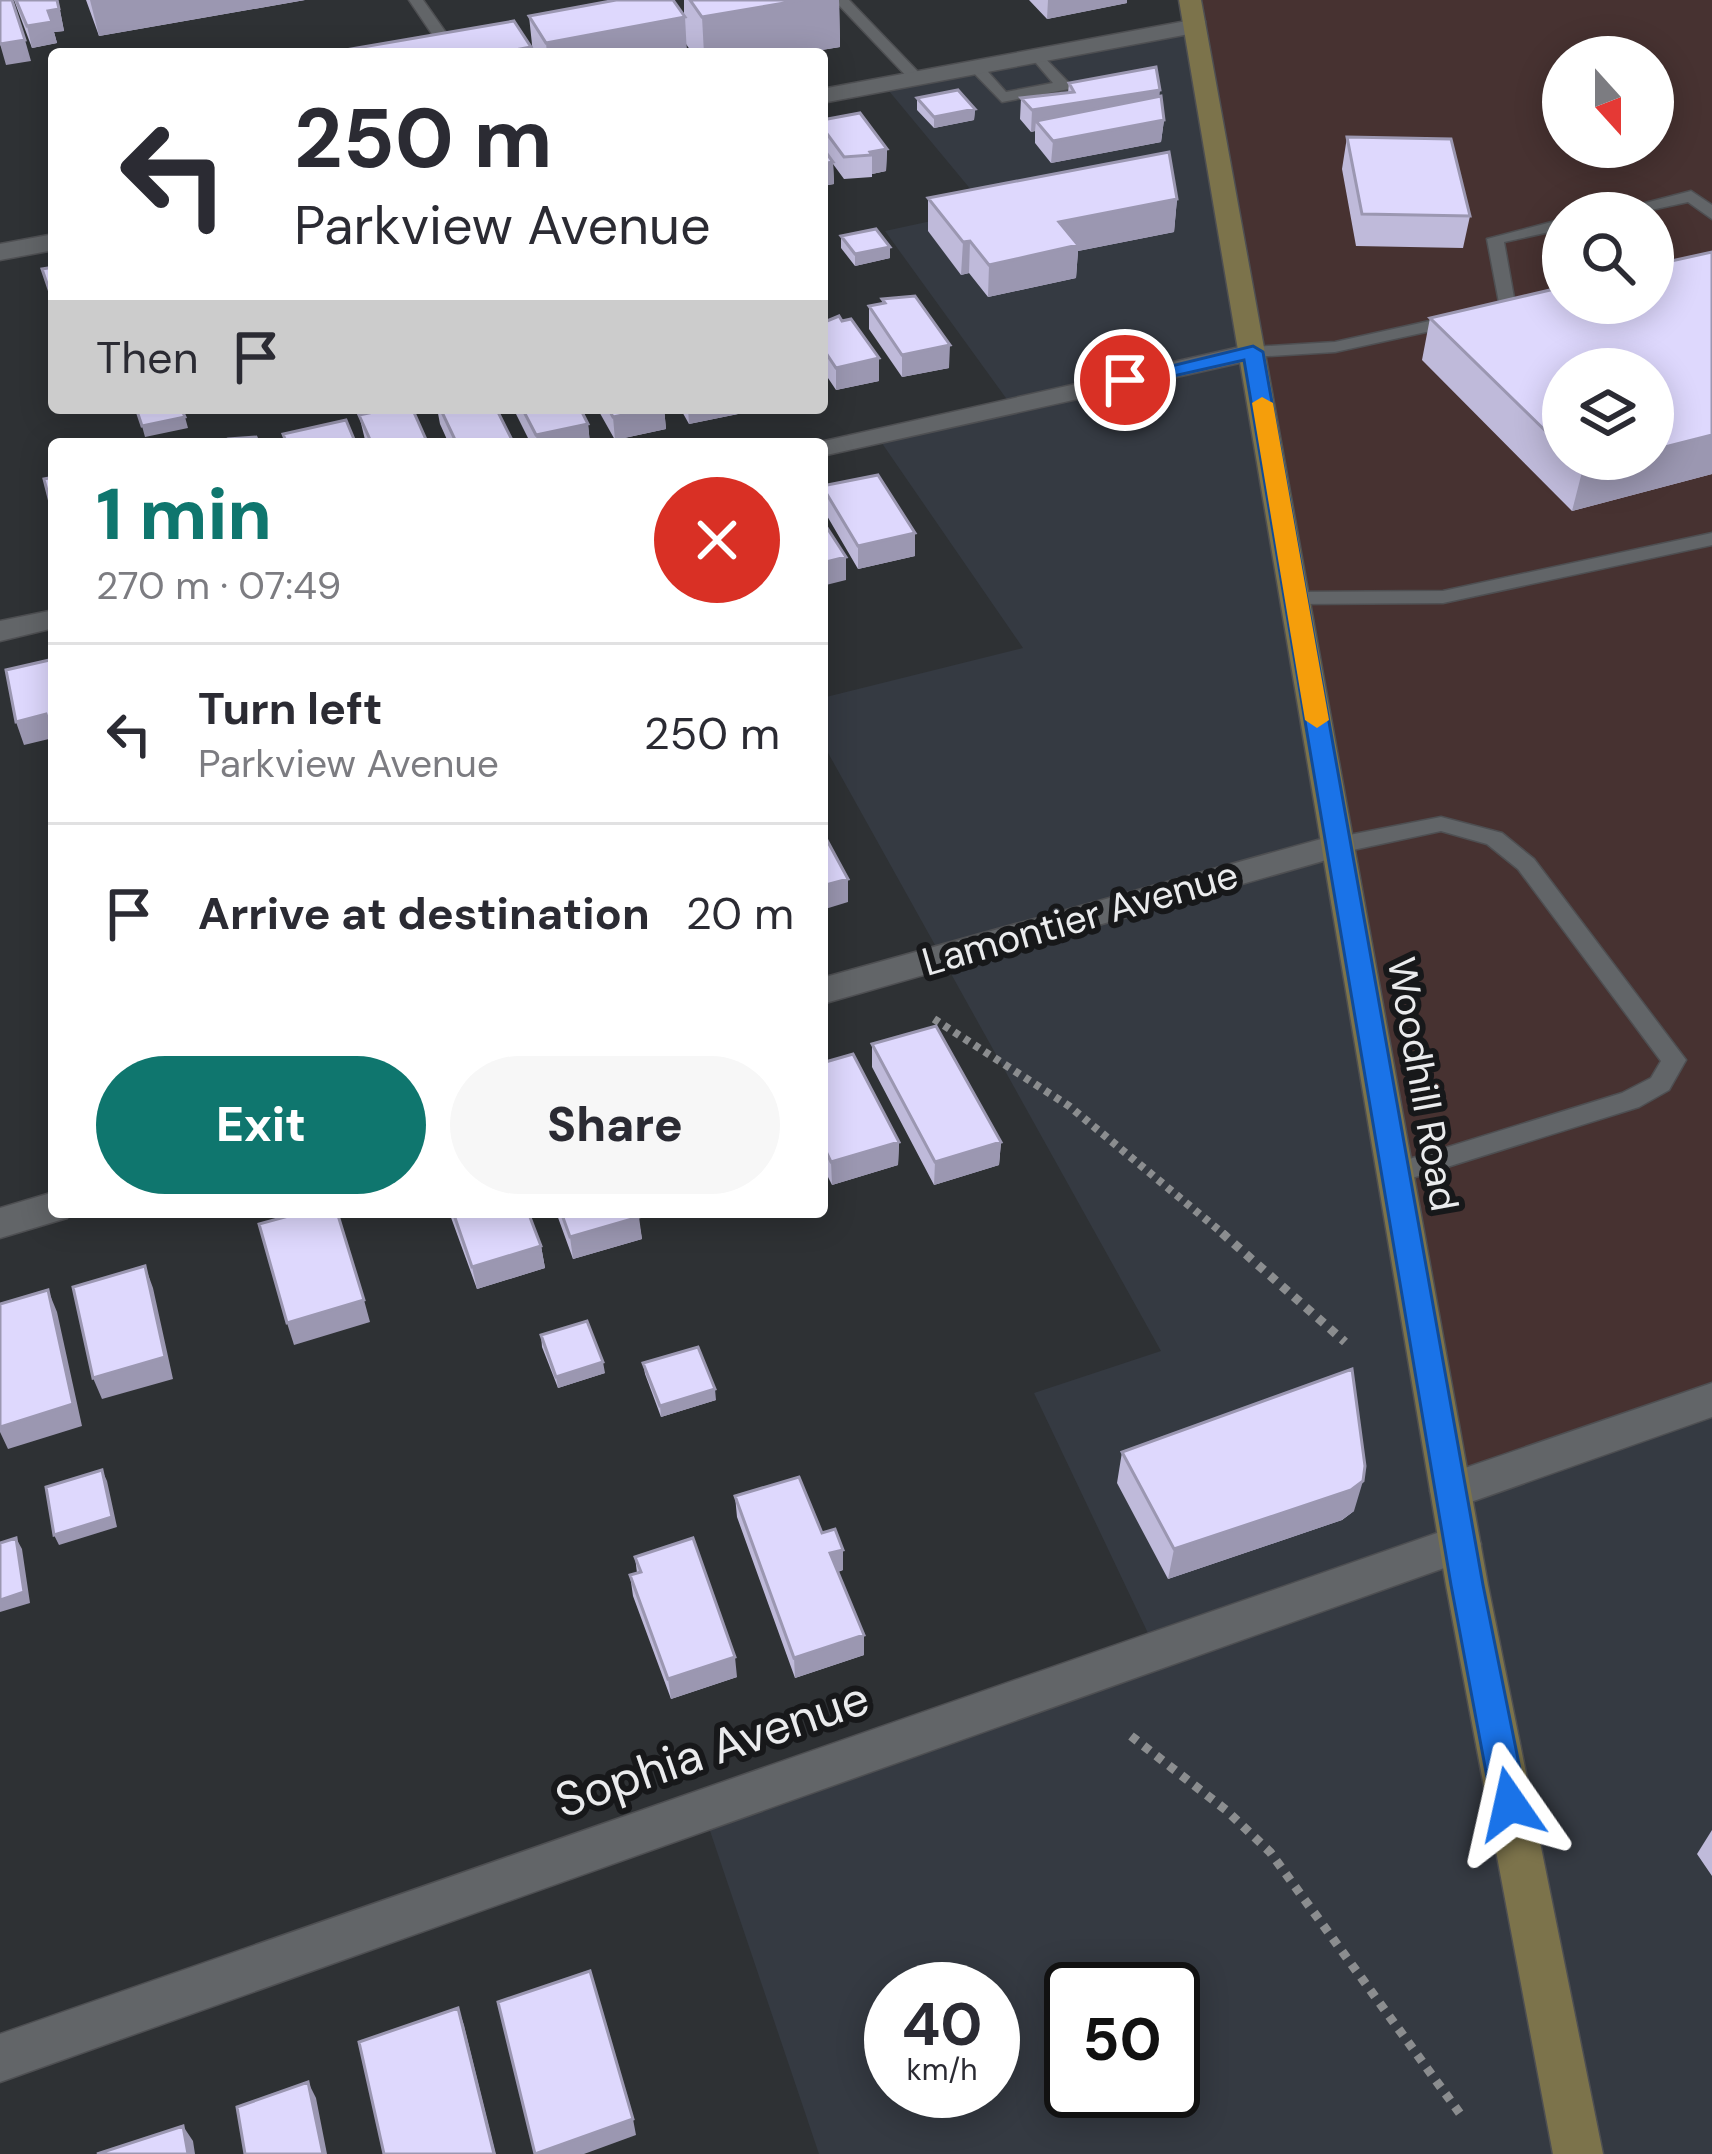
<!DOCTYPE html>
<meta charset="utf-8">
<style>
body{margin:0;font-family:"DM Sans",sans-serif;background:#f7f7f7;color:#2b2b33;height:100vh;display:flex;flex-direction:column;font-size:45px;white-space:nowrap}
*{box-sizing:border-box;margin:0}
p{font-size:39px;color:#7c7c81}
.icon{flex:none;width:66px;height:66px;fill:none;stroke:currentColor;stroke-width:2;stroke-linecap:round;stroke-linejoin:round}
.map{position:relative;flex:1;overflow:hidden}
.side{position:absolute;left:48px;top:438px;width:780px;height:780px;display:flex;flex-direction:column;background:#fff;border-radius:12px;box-shadow:0 6px 30px #0003}
.side>*{flex:none}
.top-card{position:absolute;left:48px;top:48px;width:780px;height:366px;border-radius:12px;box-shadow:0 6px 30px #0003;background:#fff;color:#2b2b33;overflow:hidden}
.needle{width:78px;rotate:159deg}
.buttons{position:absolute;left:1542px;top:36px;display:grid;gap:24px}
.buttons a{display:grid;place-items:center;width:132px;height:132px;border-radius:50%;background:#fff;box-shadow:0 6px 30px #0003;font-size:60px}
.speed{position:absolute;left:864px;top:1962px;display:flex;gap:24px;font-size:60px;font-weight:700;text-align:center}
.speed>*{display:grid;place-content:center;width:156px;height:156px;border-radius:50%;background:#fff;box-shadow:0 6px 30px #0003;line-height:1}
.speed small{font-size:30px;font-weight:400}
.speed .limit{border:6px solid #111;border-radius:18px;background:#fff;color:#111}
.pin{position:absolute;display:grid;place-items:center;width:102px;height:102px;color:#fff;margin:-51px;border:6px solid #fff;border-radius:50%;box-shadow:0 3px 12px #0007}
.me{position:absolute;width:132px;margin:-66px;rotate:349deg;stroke-linejoin:round;filter:drop-shadow(0 0 9px #0008)}
.turn{display:flex;align-items:center;gap:42px;height:252px;padding:0 48px;font-size:54px}
.turn .icon{width:156px;height:156px;stroke-width:2.5}
.turn b{display:block;font-size:84px;line-height:102px}
.then{display:flex;align-items:center;height:114px;padding:0 48px;background:#0003;gap:24px;font-size:45px}
.round{display:grid;place-items:center;flex:none;width:126px;height:126px;border-radius:63px;background:#f7f7f7}
.head{display:flex;align-items:center;justify-content:space-between;height:204px;padding:0 48px}
h1{font-size:72px;font-weight:800;line-height:90px;color:#0f766e}
.button{display:flex;gap:24px;margin-top:auto;padding:24px 48px}
.button a{flex:1;height:138px;border-radius:72px;background:#0f766e;color:#fff;font-size:48px;font-weight:800;line-height:138px;text-align:center}
.button a+a{background:#f7f7f7;color:#2b2b33}
ul{padding:0;list-style:none}
li{display:flex;align-items:center;gap:36px;height:180px;padding:0 48px;border-top:3px solid #e1e1e2}
li div{flex:1}
li b{display:block;font-size:45px}
li em{font-style:normal}
.map>svg:first-child{display:block}
.built{fill:#353a42;fill-rule:evenodd}
.industrial{fill:#473231;fill-rule:evenodd}
.lines{fill:none;stroke-linecap:round;stroke-linejoin:round}
.service-casing{stroke:#4e4f52;stroke-width:3}
.minor-casing{stroke:#4e4f52;stroke-width:3}
.secondary-casing{stroke:#4e4f52;stroke-width:3}
.path-far1{stroke:#8b8d8f;stroke-width:8;stroke-dasharray:6 6;stroke-linecap:butt}
.path{stroke:#8b8d8f;stroke-width:9;stroke-dasharray:8 8;stroke-linecap:butt}
.service{fill:#626568;fill-rule:evenodd}
.minor{fill:#626568;fill-rule:evenodd}
.secondary{fill:#7c734b;fill-rule:evenodd}
.wall{fill:#bfbada;fill-rule:evenodd}
.shaded-wall{fill:#9b97b1}
.building{fill:#ded8fd;stroke:#9b97b1;stroke-width:3}
.route{fill:#1a73e8;stroke:#114b97;stroke-width:3}
.slow{fill:#f59e0b}
.labels{text-anchor:middle;dominant-baseline:central;stroke-width:12;stroke-linejoin:round;paint-order:stroke}
.street-label{font-size:39px;fill:#eaebed;stroke:#17181a}
.near-street-label{font-size:48px;fill:#eaebed;stroke:#17181a}
</style>
<div class="map">
<svg width="1712" height="2154" viewBox="0 0 1712 2154">
<rect width="100%" height="100%" fill="#2e3134"/>
<path class="built" d="M1197,26L1712,1400V2154H819L703,1810L1156,1650L1034,1393L1161,1351L822,742V698L1023,648L877,436L1011,405L885,231L987,209L884,85ZM891,1989H993V2091H891ZM1071,1989H1173V2091H1071Z"/>
<path class="industrial" d="M1190,0H1712V1400L1451,1491ZM1563,57H1653V147H1563ZM1563,213H1653V303H1563ZM1563,369H1653V459H1563Z"/>
<g class="lines">
<g class="service-casing">
<path id="service" d="M409,0H423L449,37L446,40H436Z
M834,0H849L922,76V82H912Z
M1038,51L1069,83V89L1002,102L968,67L981,64L1006,92L1053,83L1030,56Z
M1691,191L1712,205V219L1688,202L1637,213H1607Z
M1563,219V229L1504,242L1516,309L1501,313L1487,239Z
M1461,314L1470,319L1467,323L1335,352L1253,357L1244,352L1253,347L1335,342Z
M1712,533V545L1443,603L1296,604L1286,598L1296,592L1443,591Z
M1441,817L1502,833L1534,859L1686,1060L1669,1090L1639,1107L1396,1183L1387,1180L1384,1173L1387,1166L1622,1093L1651,1078L1661,1061L1518,869L1487,844L1441,831L1339,853L1328,845L1339,837Z"/>
</g>
<g class="minor-casing">
<path id="minor" d="M1197,19L1205,21V31L822,103V89Z
M54,234V250L0,260V244Z
M1253,344L1266,352L1262,358L822,456V444H811Z
M54,610V628L0,641V621Z
M1339,834L1351,837L1356,845L1351,853L822,1004V978Z
M54,1192V1212H70L67,1218L0,1238V1208Z
M1712,1383V1417L1451,1509L1436,1504L1430,1491L1436,1478Z
M1460,1525L1475,1531L1481,1544L1475,1557L0,2082V2034Z"/>
</g>
<g class="secondary-casing">
<path id="secondary" d="M1179,0H1201L1488,1585L1603,2154H1553L1446,1585Z"/>
</g>
<path class="path-far1" d="M934,1019L1069,1106L1226,1236"/>
<path class="path" d="M1222,1233L1345,1342
M1131,1736L1226,1810L1270,1852L1461,2115"/>
<use href="#service" class="service"/>
<use href="#minor" class="minor"/>
<use href="#secondary" class="secondary"/>
</g>
<path class="wall" d="M14,0H58L64,31L54,32L57,43L32,48Z
M86,0H305L99,36Z
M684,0H839L840,47L797,54H693L686,44L687,54H533L529,16H684Z
M1029,0H1127V3L1047,19Z
M1069,83L1160,97L1164,120L1161,142L1051,163L1035,143V131L1031,132L1020,119L1021,98L1068,93Z
M917,98L975,109L974,120L934,128L917,110Z
M822,120L887,149L886,171L872,174V177L844,179L833,164L834,184L822,186Z
M1347,137L1470,216L1463,248L1356,246L1342,169Z
M928,198L1177,199L1174,232L1078,251L1076,278L988,297L969,273L961,275L928,231Z
M841,236L890,247V258L855,266L841,248Z
M1712,252V474L1572,511L1422,360L1430,318ZM1563,369L1653,459H1563Z
M882,299L949,368L902,377L869,329V306L882,304Z
M822,323L879,381L836,390L822,369Z
M437,408H496L512,444H449L440,424Z
M513,408H580L588,424L590,444H531Z
M597,408H664L666,429L615,440Z
M680,408H737L738,414L689,424Z
M359,415L428,444H366Z
M822,486L915,556L858,569L823,509Z
M872,1044L1001,1142L999,1165L934,1185L872,1067Z
M822,1063L899,1142L898,1165L832,1185L822,1165Z
M449,1212H528L541,1246L545,1268L477,1289Z
M556,1212H637L642,1239L573,1259Z
M541,1335L605,1373L558,1388L542,1347Z
M643,1363L716,1400L661,1417L645,1374Z
M1122,1452L1354,1511L1342,1520L1168,1579L1117,1483Z
M735,1496L822,1533L843,1570L838,1572L864,1635V1655L795,1678L737,1517Z
M635,1557L737,1677L671,1699L633,1596L630,1575L637,1573Z
M1712,1830V1876L1697,1854Z"/>
<path class="shaded-wall" d="M58,0L64,31L54,32L57,43L32,48L27,26L48,11Z
M90,0H305L99,36Z
M802,0H839L840,47L797,54H704L702,17Z
M1048,0H1127V3L1047,19Z
M685,17L687,54H547L546,43Z
M25,40L31,61L6,65L0,44Z
M531,47L532,54H494Z
M1160,90L1158,112L1036,121L1035,131L1031,132L1032,110Z
M975,109L974,120L934,128V117Z
M1164,120L1161,142L1051,163L1053,141Z
M887,149L886,171L872,174V155L870,152Z
M833,162L834,184L822,186V164Z
M1177,199L1174,232L1078,251L1076,278L988,297L989,265L1059,222Z
M970,241L969,273L961,275L963,242Z
M890,247V258L855,266V254Z
M950,345L949,368L902,377V355Z
M879,358V381L836,390V368Z
M657,408H664L666,429L615,440L613,417Z
M688,408H737L738,414L689,424Z
M185,417L188,428L145,437L142,426Z
M588,424L590,444H537L536,435Z
M1712,435V474L1572,511L1583,468L1618,459H1653V450Z
M915,533V556L858,569V546Z
M846,557V580L822,586V563Z
M46,714L54,719V739L53,738L24,745L16,722Z
M848,879V902L822,910V886Z
M899,1142L898,1165L832,1185L831,1162Z
M1001,1142L999,1165L934,1185L935,1162Z
M639,1217L642,1239L573,1259L570,1237Z
M541,1246L545,1268L477,1289L472,1267Z
M145,1266L153,1288L173,1379L102,1399L93,1378Z
M48,1290L57,1312L82,1426L8,1449L0,1432V1427Z
M364,1300L370,1322L294,1345L287,1323Z
M603,1362L605,1373L558,1388L556,1377Z
M715,1389L716,1400L661,1417L660,1406Z
M102,1470L107,1481L117,1527L59,1545L54,1535Z
M1363,1481L1354,1511L1342,1520L1168,1579L1174,1549Z
M16,1538L22,1549L30,1603L0,1612V1600Z
M843,1550V1570L831,1573L830,1553Z
M864,1635V1655L795,1678L794,1658Z
M735,1657L737,1677L671,1699L668,1679Z
M458,2008L464,2025L496,2154H494Z
M308,2082L316,2098L327,2154H323Z
M633,2119L636,2135L584,2154H537Z
M183,2126L193,2141L195,2154H188Z"/>
<path class="building" d="M0,0H12L25,40L0,44Z
M16,0H57L59,9L48,11L52,22L27,26Z
M616,0H673L685,17L546,43L529,16Z
M690,0H802L702,17Z
M514,21L531,47L494,54H322Z
M1156,67L1160,90L1032,110L1021,98L1074,92L1069,83Z
M958,90L975,109L934,117L917,98Z
M1161,96L1164,120L1053,141L1036,121Z
M860,113L887,149L870,152L872,155L844,157L822,127V120Z
M1347,137L1451,139L1470,216L1362,214Z
M822,147L833,162L822,164Z
M1169,152L1177,199L1059,222L1078,245L989,265L970,241L963,242L928,198Z
M876,229L890,247L855,254L841,236Z
M1712,252V435L1653,450V369H1563V448L1430,318L1563,287V303H1653V265Z
M54,267V304L42,269Z
M915,296L950,345L902,355L869,306L885,303L882,299Z
M839,316L842,321L851,319L879,358L836,368L822,347V323Z
M136,408H181L185,417L142,426Z
M393,408H412L428,444H372L359,415Z
M440,408H496L512,440L492,444H457Z
M522,408H580L588,424L536,435Z
M608,408H657L613,417Z
M346,420L356,444H287L283,434Z
M256,437L259,444H214L228,439Z
M1574,459H1618L1583,468Z
M878,475L915,533L858,546L822,486Z
M54,477V518L44,479Z
M822,520L846,557L822,563Z
M54,659V719L48,720L46,714L16,722L6,670Z
M822,831L848,879L822,886Z
M936,1026L1001,1142L935,1162L872,1044Z
M853,1054L899,1142L831,1162L822,1143V1063Z
M303,1212H337L364,1300L287,1323L259,1224Z
M453,1212H528L541,1246L472,1267Z
M561,1212H637L639,1217L570,1237Z
M145,1266L165,1357L93,1378L73,1287Z
M48,1290L73,1404L0,1427V1304Z
M587,1321L603,1362L556,1377L541,1335Z
M698,1347L715,1389L660,1406L643,1363Z
M1352,1369L1365,1466L1363,1481L1351,1490L1174,1549L1122,1452Z
M102,1470L112,1517L54,1535L46,1487Z
M799,1477L822,1533L835,1529L843,1550L830,1553L864,1635L794,1658L735,1496Z
M16,1538L24,1592L0,1600V1543Z
M693,1538L735,1657L668,1679L630,1575L641,1572L635,1557Z
M590,1971L633,2119L535,2154L498,2002Z
M458,2008L494,2154H384L359,2042Z
M308,2082L323,2154H245L237,2107Z
M183,2126L188,2154H97Z"/>
<path class="route" d="M1253,346L1263,352L1483,1585L1527,1804L1522,1815L1510,1820L1497,1815L1492,1804L1451,1585L1244,360L1125,387L1114,380Z"/>
<path class="slow" d="M1262,397L1273,403L1329,720L1317,728L1305,720L1252,403Z"/>
<g class="labels">
<g class="street-label">
<text transform="translate(1080 918) rotate(-16)">Lamontier Avenue</text>
<text transform="translate(1423 1084) rotate(80)">Woodhill Road</text>
</g>
<g class="near-street-label">
<text transform="translate(712 1749) rotate(-19)">Sophia Avenue</text>
</g>
</g>
</svg>
<div class="buttons">
<a><svg class="needle" viewBox="-14 -14 28 28"><path d="M0-13l5 13h-10z" fill="#e53935"/><path d="M0 13l5-13h-10z" fill="#7c7c81"/></svg></a>
<a><svg class="icon" aria-label="search" viewBox="0 0 24 24"><circle cx="10" cy="10" r="6"/><path d="M15 15l6 6"/></svg></a>
<a><svg class="icon" aria-label="layers" viewBox="0 0 24 24"><path d="M12 4l9 5-9 5-9-5zM3 14l9 5 9-5"/></svg></a>
</div>
<div class="speed"><div>40<small>km/h</small></div><div class="limit">50</div></div>
<div class="pin" style="left:1125px;top:380px;background:#d93025"><svg class="icon" aria-label="arrive" viewBox="0 0 24 24"><path d="M6 21V4h12l-3 4 3 4H6"/></svg></div>
<svg class="me" style="left:1510px;top:1804px" viewBox="-20 -20 40 40"><path d="M0-17L14 15 0 8-14 15z" fill="#1a73e8" stroke="#fff" stroke-width="4"/></svg>
<div class="top-card">
<div class="turn"><svg class="icon" aria-label="left" viewBox="0 0 24 24"><path d="M17 20v-9H6M10 6l-5 5 5 5"/></svg><div><b>250 m</b>Parkview Avenue</div></div>
<div class="then">Then<svg class="icon" aria-label="arrive" viewBox="0 0 24 24"><path d="M6 21V4h12l-3 4 3 4H6"/></svg></div>
</div>
<section class="side">
<div class="head"><div><h1>1 min</h1><p>270 m · 07:49</p></div><a class="round" style="background:#d93025;color:#fff"><svg class="icon" aria-label="close" viewBox="0 0 24 24"><path d="M6 6l12 12M18 6L6 18"/></svg></a></div>
<ul>
<li><svg class="icon" aria-label="left" viewBox="0 0 24 24"><path d="M17 20v-9H6M10 6l-5 5 5 5"/></svg><div><b>Turn left</b><p>Parkview Avenue</p></div><em>250 m</em></li>
<li><svg class="icon" aria-label="arrive" viewBox="0 0 24 24"><path d="M6 21V4h12l-3 4 3 4H6"/></svg><div><b>Arrive at destination</b></div><em>20 m</em></li>
</ul>
<div class="button"><a>Exit</a><a>Share</a></div>
</section>
</div>
